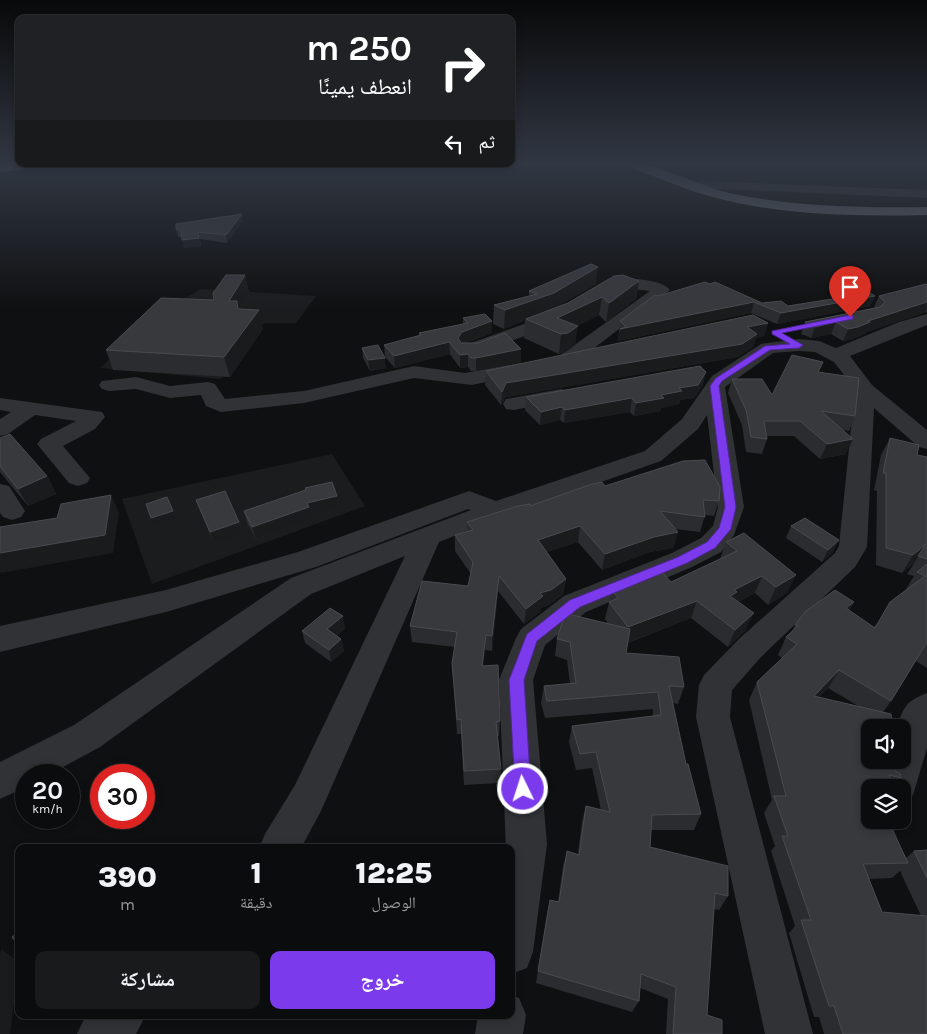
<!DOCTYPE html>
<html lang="ar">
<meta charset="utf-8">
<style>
body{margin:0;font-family:Karla,"Noto Naskh Arabic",sans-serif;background:#191a1b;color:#f1f3f6;direction:rtl;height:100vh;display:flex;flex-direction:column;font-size:19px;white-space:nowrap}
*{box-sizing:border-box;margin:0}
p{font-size:16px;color:#9a9b9d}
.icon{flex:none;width:28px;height:28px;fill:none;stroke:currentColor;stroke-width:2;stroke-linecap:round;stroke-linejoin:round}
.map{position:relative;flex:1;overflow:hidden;direction:ltr}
.details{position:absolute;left:15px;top:844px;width:500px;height:175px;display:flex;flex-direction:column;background:#0b0c0d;border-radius:10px;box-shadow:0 2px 8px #0003,0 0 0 1px #2b2c2e;direction:rtl}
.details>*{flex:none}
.guide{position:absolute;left:15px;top:15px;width:500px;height:152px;border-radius:10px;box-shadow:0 2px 8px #0003,0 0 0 1px #2b2c2e;direction:rtl;background:#202124;color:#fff;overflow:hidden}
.buttons{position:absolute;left:861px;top:719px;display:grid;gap:10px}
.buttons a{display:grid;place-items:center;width:50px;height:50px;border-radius:10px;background:#0b0c0d;box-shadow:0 2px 8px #0003,0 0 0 1px #2b2c2e;font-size:25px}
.speed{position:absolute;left:15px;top:764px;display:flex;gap:10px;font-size:25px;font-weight:700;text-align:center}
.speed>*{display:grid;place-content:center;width:65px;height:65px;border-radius:50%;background:#0b0c0d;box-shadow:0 2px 8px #0003,0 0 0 1px #2b2c2e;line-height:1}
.speed small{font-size:12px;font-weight:400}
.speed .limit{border:8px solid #d22;background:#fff;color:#111}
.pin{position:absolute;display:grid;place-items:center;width:42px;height:42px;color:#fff;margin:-51px -21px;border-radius:50% 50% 50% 0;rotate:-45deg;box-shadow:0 0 5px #0007}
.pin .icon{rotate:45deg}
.me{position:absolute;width:55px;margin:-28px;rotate:356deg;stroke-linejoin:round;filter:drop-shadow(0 0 4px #0008)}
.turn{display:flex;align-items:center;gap:18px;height:105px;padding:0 20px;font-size:22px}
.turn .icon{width:65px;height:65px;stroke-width:2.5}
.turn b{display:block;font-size:35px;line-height:42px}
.then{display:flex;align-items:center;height:48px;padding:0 20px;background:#0003;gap:10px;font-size:19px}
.eta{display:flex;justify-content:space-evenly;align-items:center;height:85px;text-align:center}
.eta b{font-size:30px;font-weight:800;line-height:35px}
.action{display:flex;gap:10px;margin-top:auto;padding:10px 20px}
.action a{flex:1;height:58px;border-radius:10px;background:#7c3aed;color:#fff;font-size:20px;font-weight:800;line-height:58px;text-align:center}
.action a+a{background:#191a1b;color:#f1f3f6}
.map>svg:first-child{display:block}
.built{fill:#1b1c1e}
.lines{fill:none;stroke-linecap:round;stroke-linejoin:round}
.minor{fill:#303236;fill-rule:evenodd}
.highway{fill:#5c6068;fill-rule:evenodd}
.wall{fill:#2b2c2f;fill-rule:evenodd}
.shaded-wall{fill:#1a1b1d}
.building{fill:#37393d;stroke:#484b50}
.route{fill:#7c3aed;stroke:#51269a}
</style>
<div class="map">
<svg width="927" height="1034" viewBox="0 0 927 1034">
<rect width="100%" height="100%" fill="#0f1011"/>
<path class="built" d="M201,289L316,296L296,323H264L221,379L100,368L165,310Z
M332,454L365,506L152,584L122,499Z"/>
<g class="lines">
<path class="minor" d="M702,181L927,190V198L698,188L696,185Z
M618,279C630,278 662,279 670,290L576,362H562L559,358L562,354L650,291L625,288L604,294L598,293L596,289L598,285Z
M558,312L564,313L567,317L564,321L482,352H468L465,348L468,344Z
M927,314V325L850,356L872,385L927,430V449L919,447L874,408L867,547L855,567L761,657L732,690L730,717L813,1034H765L696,717L699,685L704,675L739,639L835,553L839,546L855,389L834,362L815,352L799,351L773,353L725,387L744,507L734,535L721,552L692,567L586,612L545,645L533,680L547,844L533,952L527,968L511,974V848H506L499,680L516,638L521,629L564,596L672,553L701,538L713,526L718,507L707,415L698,429L661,461L504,516L439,542L321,811L301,848H259L265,834L295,785L405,556L311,594L100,747L48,775H26V787L0,799V762L74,725L291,578L471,510L468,509L316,567L166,612L0,652V626L166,590L298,552L469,491L496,501L645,451L682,419L712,376L761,344L799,339L819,341L836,348L899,322Z
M520,363L527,365L530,369L527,373L472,385L414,378L304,403L221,412L206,406L201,395L170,398L136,389L109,391L102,389L99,385L102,381L136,377L170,386L208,382L215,384L225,399L304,391L414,366L465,373Z
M561,389L568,391L572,395L568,399L514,410L506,409L503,404L506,399Z
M0,398L102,412L105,417L95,429L63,446L90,478L87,483L78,486L69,483L37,444L41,439L76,421L35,415L8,434L0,436V419L11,412L0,410Z
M0,484L9,486L25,511L21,517L12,520L3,517L0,513Z
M927,693V748L913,795L902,799V788H884L881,782L888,760H902V728H897C903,707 906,701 927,693Z
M511,995L519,998L526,1015L523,1034H475L478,1015H511Z
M86,1015H146L136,1034H77Z"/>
<path class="highway" d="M0,164H45L39,168L0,172Z
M630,164C660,164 697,185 729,193C793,207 861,208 927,207V215C838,217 744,215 661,179C651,175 637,172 630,164Z"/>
</g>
<path class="wall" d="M243,221L227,243L200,239L201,246L184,248L182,237H178L176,229Z
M245,275L249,293L240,309L263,329L230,377L113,370L106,350L214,300Z
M639,281L636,299L606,322L599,315L577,326L575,345L566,352L559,354L524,338L525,320L504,329L493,324L494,305L529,296V291L596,284L558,306Z
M710,284L762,303L788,306L875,296L870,306L777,324L751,313L618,341L620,321L658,296Z
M927,285V313L926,312L866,332L865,334L853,339L843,341L831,334L811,338L801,334L805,322L876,308L874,307L879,296Z
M463,318L492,333L466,343L521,362L476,371H471L468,367L460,368L450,354L395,368L385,357L384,345L419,336V333L463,324Z
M768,323L764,336L756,338L753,347L738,357L506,397L501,405L485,385L486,371Z
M362,348L386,368L370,371L363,358Z
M819,373L855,416L849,431L843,430L846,454L820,459L794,436H767V439L762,454L746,452L742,425L728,393L732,379L772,395Z
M703,385L694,398L680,400L679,404L661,408V411L634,416L630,412L564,423L560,420L540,425L525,410L526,397Z
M0,438L47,476L56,494L28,506L0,472Z
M890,438L917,455L927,457V668L916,661L891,701L883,712L893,766L896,772L901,778L894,786L870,820H902V812L905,819L893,832L906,858L914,851L927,850V1034H824L819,1017H814L789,933L795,926L771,851L775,846L764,813L772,800L749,700L757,682L782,658L778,655L786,637L791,633L795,625L854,602L849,611L874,627L906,590V589L914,576L907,574L915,562L902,573L876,565L877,491L874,490L881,455ZM828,688L860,707L819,697ZM900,871L921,916L882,912L869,879L892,878Z
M605,486L719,501L714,516L705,515L700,532L675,529L678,532L673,548L650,552L602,570L578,542L547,552L566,579L563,594L549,605L541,608V611L524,624L498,591L492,651L485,650L483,666L500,721L499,736H497L501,769L500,783L464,785L461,734H457L453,678L452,663L455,647L412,642L410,626L468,586L471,574L455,551V535L467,531V522L530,506Z
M337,496L339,508L311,515V519L256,539L247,523L244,511Z
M196,500L239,522L243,534L214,544Z
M791,526L833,552L822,562L786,538Z
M726,542L788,592L768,605L755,593L738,602L746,630L728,647L691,618L628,643L626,653L684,687L678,704L673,703L686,764L701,814L694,830H651L650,847L728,896L719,910L714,909L707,1015L722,1034H666L668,999L640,988L639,1001L632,1012L536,983L547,914L550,900L558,902L563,866L567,851L578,854L582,822L586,806L601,810L592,768L576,770L569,742L572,726L653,716V709L545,718L541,703L544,686L570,683L567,660L555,656L557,639L608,624L605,619L612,590L671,582L720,559Z
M345,628L337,636L341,639L344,651L331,662L305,643L302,631Z"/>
<path class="shaded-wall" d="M242,214L243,221L227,243L226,235Z
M198,232L201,246L184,248L182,240Z
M598,267L596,284L552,310L526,319L525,320L504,329L505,310Z
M245,275L249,293L239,310L229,301Z
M639,281L636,299L606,322L609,303Z
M875,296L870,306L777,324L781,313Z
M602,297L599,315L561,334L557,318Z
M754,302L751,313L618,341L620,329Z
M927,302L926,312L866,332L865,334L853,339L843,341L848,329L868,321Z
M259,310L263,329L230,377L224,357Z
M492,321V333L462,344L458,338L462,332Z
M836,322L831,334L811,338L815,327Z
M768,323L764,336L756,338L753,347L738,357L506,397L501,405L502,392L506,383L747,327Z
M578,326L575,345L566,352L559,354L561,334Z
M449,342L450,354L395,368L394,356Z
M521,349V362L476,371V358Z
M468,354V367L460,368V355Z
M385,358L386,368L370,371L368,360Z
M706,372L703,385L694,398L680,400L679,404L661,408V411L634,416L636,403L661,395L679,388Z
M632,398L630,412L564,423L565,410Z
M562,407L560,420L540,425L541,412Z
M853,439L846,454L820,459L827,444Z
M47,476L56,494L28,506L18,489Z
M111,495L119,513L113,553L1,573L0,571V553Z
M337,496L339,508L311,515V519L256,539L252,527L307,503Z
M173,511L175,517L154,524L151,518Z
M239,522L243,534L214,544L210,532Z
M580,526L578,542L537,555L538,540Z
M678,532L673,548L650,552L602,570L605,554L654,537Z
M839,540L833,552L822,562L828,550Z
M926,544L915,562L902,573L913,555Z
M796,575L788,592L768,605L776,587Z
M499,576L498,591L492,651V636Z
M762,576L755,593L732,605L730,596L734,590Z
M566,579L563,594L549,605L541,608V611L524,624L526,609L540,593Z
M697,601L691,618L624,644L628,627Z
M854,602L844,619L846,608Z
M754,613L746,630L728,647L735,630Z
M343,616L345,628L330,642L327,629Z
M486,635L485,650L482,681V666Z
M341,639L344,651L331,662L329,650Z
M839,670L828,688L804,713L814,696Z
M1,949L19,962L10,1034H0V956Z"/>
<path class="building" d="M242,214L226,235L198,232L199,238L182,240L181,230L176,229V224Z
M591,264L598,267L554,293L505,310L494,305L537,294L529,291Z
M226,275H245L229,301H237L238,309L259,310L224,357L106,350L161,298L214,300L213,293Z
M623,275L639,281L609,303L602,297L557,318L578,326L568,333L561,334L526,319L568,303L614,276Z
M705,282L710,284L715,282L762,303L781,301L788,306L870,293L875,296L781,313L754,302L620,329L626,327L620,321L655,295L658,296Z
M926,284L927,285V302L868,321L870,322L858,327L848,329L836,322L815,327L805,322L880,307L885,302L879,296Z
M485,314L492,321L462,332L458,338L461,343H478L505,333L521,349L476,358H471L468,354L460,355L449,342L394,356L384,345L421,335L419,333L468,323L463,318Z
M753,315L768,323L747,327L757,334L742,344L506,383L502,392L486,371Z
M378,345L385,358L368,360L362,348Z
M792,355L823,362L818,372L859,378L855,416L821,411L853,439L827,444L800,421H764L767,439L751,437L746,410L732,379H762L772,395Z
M700,366L706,372L698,385L679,388L682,391L661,395L664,398L636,403L632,398L565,410L562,407L541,412L526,397Z
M10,434L47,476L18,489L0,466V438Z
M890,438L919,445L917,455L927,457V559L918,556L926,544L913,555L886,548V473H883Z
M705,460L720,487L719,501L703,500L705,517L660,511L678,532L654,537L605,554L580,526L538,540L566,579L551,590L540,593L543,596L526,609L499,576L492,636L486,635L482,666L498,665L500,721L496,722L501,769L464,771L461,719L457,720L452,663L457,632L410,626L422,581L468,586L473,562L455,535L473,530L467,522L518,506L530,504V506L589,485L602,482L605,486L683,461Z
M332,482L337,496L307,503L309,507L252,527L244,511L306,490L305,488Z
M225,491L239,522L210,532L196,500Z
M111,495L105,535L0,553V527L57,518L61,504Z
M167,497L173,511L151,518L146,504Z
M805,518L839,540L828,550L791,526Z
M744,533L796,575L776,587L762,576L734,590L737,592L730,596L754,613L735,630L697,601L628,627L609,602L618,598L612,590L662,572L671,582L737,551L726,542Z
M927,564V642L891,701L839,670L814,696L891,714L893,728H870V760H895L893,766L896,772L900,773L901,778L889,775L894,788H870V820H888L908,863L863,864L882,912L927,916V1034H843L834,1006H829L801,920H811L782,836H788L774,796H786L757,682L797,644L786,637L798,626L795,625L806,611L835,590L854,602L846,608L875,628L890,602L925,576L917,572Z
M330,608L343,616L327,629L341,639L329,650L302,631Z
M568,614L630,629L626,653L679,657L684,687L669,686L686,764H688L701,814L652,815L650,847L728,866V896L715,893L707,1015L722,1020V1034H673L676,987L641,974L639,1001L538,971L550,900L559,902L567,851L579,855L586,806L610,812L596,752L580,754L572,726L661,715L658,692L547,701L544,686L576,683L570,642L557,639L564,617Z
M902,812L905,819H902Z
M927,850V878L914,851Z
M19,932V947L12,937Z"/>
<linearGradient id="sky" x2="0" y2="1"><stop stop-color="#080909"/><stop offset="0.53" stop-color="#313743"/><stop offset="1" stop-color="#313743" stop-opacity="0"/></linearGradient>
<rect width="927" height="309" fill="url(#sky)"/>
<path class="route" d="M850,315H853V319L782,333L803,345L799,348L770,350L722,381L719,386L736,507L731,529L715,548L687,563L580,607L537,641L524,680L531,789L529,795L523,797L517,795L515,789L509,680L527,634L570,600L678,557L707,542L719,528L725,507L710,386L716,378L765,346L790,344L772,334V331Z"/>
</svg>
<div class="buttons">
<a><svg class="icon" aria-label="sound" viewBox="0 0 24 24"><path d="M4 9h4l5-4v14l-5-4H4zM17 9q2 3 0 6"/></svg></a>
<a><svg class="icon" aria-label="layers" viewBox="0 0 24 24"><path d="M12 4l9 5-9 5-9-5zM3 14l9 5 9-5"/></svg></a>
</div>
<div class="speed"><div>20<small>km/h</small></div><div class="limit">30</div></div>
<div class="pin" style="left:850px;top:317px;background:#d93025"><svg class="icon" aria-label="arrive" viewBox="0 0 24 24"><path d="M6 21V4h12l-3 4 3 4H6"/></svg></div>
<svg class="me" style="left:523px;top:789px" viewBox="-20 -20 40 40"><circle r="17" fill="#7c3aed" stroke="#fff" stroke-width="3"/><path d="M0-11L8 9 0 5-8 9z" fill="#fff"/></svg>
<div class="guide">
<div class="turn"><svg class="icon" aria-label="right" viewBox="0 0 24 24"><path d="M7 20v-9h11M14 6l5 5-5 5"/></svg><div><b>250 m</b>انعطف يمينًا</div></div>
<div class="then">ثم<svg class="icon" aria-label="left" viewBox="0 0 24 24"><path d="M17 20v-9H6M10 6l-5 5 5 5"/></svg></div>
</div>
<section class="details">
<div class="eta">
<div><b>12:25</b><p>الوصول</p></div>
<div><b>1</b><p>دقيقة</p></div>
<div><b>390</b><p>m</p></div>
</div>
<div class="action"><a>خروج</a><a>مشاركة</a></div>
</section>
</div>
